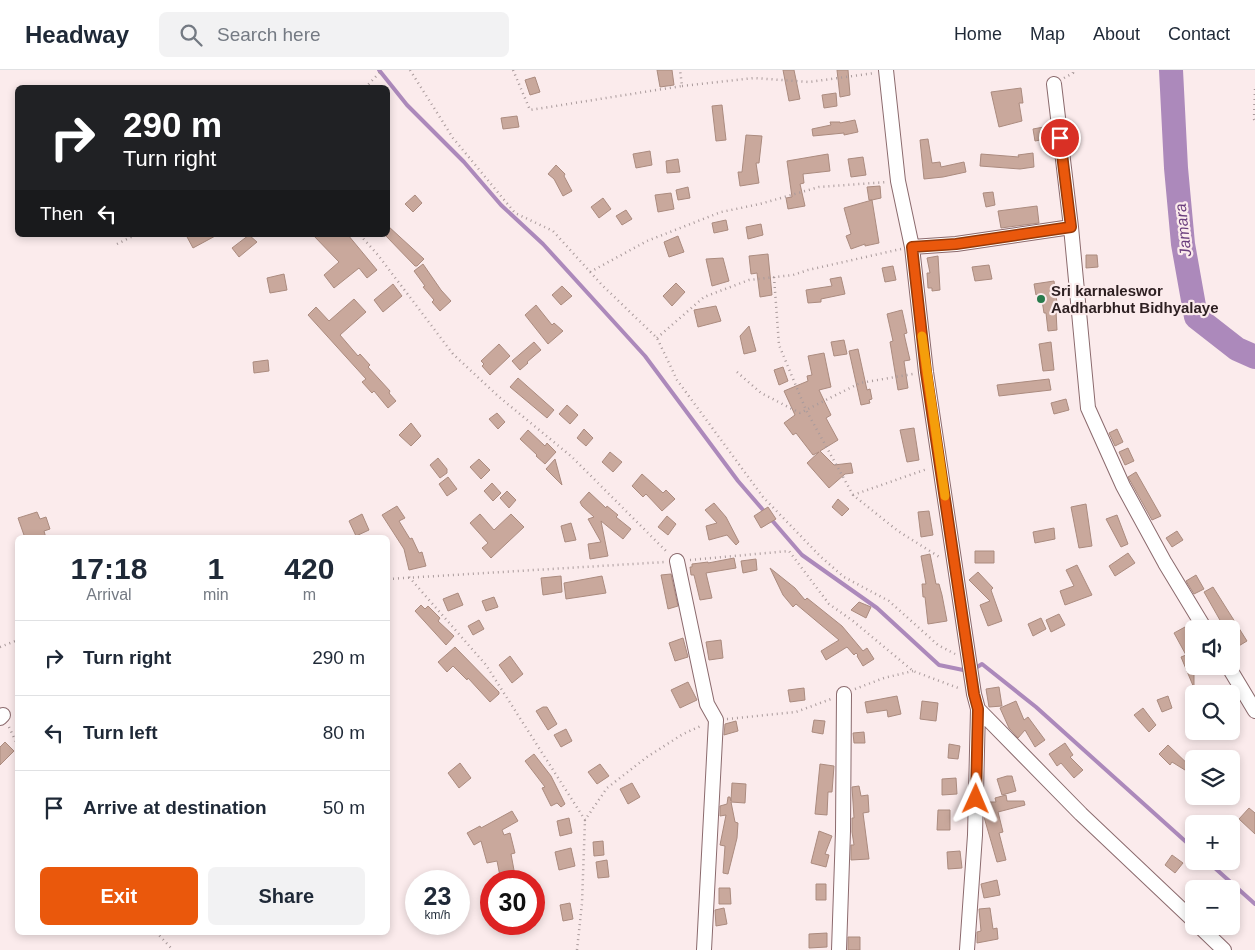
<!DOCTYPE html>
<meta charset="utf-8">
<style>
body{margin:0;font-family:Arial,sans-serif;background:#f2f2f3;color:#1f2937;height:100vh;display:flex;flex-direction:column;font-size:19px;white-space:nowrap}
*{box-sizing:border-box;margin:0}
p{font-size:16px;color:#747a83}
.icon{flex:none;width:28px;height:28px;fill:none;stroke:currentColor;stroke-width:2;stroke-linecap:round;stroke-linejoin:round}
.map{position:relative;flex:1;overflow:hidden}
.drawer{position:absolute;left:15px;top:465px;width:375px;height:400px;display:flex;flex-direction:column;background:#fff;border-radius:8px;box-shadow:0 2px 8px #0003}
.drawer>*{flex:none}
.banner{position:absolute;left:15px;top:15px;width:375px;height:152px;border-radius:8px;box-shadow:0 2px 8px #0003;background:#202124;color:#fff;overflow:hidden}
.buttons{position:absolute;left:1185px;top:550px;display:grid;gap:10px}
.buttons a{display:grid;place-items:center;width:55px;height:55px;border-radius:8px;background:#fff;box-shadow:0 2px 8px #0003;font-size:25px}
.speed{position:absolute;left:405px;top:800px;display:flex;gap:10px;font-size:25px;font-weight:700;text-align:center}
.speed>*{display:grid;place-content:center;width:65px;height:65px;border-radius:50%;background:#fff;box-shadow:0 2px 8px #0003;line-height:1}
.speed small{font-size:12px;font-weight:400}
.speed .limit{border:8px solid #d22;background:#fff;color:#111}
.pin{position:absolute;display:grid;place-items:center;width:42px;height:42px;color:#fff;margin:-21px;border:2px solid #fff;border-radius:50%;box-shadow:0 1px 5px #0007}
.me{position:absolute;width:55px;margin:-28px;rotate:1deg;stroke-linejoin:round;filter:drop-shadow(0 0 4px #0008)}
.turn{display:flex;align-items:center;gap:18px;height:105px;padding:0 25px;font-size:22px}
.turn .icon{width:65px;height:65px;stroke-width:2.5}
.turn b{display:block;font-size:35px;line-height:42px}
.then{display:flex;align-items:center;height:48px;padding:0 25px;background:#0003;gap:10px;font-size:19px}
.eta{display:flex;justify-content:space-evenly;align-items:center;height:85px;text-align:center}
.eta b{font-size:30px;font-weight:700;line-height:35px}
.cta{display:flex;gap:10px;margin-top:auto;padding:10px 25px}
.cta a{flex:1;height:58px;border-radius:8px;background:#ea580c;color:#fff;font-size:20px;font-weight:700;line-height:58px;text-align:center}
.cta a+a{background:#f2f2f3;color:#1f2937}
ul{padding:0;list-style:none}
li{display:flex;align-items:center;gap:15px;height:75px;padding:0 25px;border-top:1px solid #e0e1e3}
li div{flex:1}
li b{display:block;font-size:19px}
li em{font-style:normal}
header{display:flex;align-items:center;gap:30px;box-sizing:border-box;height:70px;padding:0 25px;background:#fff;border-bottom:1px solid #e0e1e3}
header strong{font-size:24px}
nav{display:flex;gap:28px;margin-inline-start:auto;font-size:18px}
.search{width:350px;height:45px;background:#f2f2f3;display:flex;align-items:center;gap:12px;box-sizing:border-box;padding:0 18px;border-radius:8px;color:#747a83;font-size:19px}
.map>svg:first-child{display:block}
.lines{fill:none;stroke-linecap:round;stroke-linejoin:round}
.stream{stroke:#ac89bb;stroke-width:4}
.river{stroke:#ac89bb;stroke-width:24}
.building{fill:#c9a89c;stroke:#ab8b7f}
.street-casing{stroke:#8b6a6d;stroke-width:16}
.path{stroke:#a99a9b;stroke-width:2.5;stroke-dasharray:1 4;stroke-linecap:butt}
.street{stroke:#fff;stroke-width:14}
.route-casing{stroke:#983908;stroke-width:12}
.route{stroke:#ea580c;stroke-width:9}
.slow{stroke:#f59e0b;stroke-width:9}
.poi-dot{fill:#287b4c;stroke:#fbebec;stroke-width:2}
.labels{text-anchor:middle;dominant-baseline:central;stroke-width:4.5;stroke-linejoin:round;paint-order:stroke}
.poi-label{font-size:15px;font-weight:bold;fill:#2d1f21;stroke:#fbebec;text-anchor:start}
.water-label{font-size:16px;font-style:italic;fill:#6b3e7d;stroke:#fbebec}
</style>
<header>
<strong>Headway</strong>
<div class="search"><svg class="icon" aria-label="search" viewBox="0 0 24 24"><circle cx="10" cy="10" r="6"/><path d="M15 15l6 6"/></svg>Search here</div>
<nav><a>Home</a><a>Map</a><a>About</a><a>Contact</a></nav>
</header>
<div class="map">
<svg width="1255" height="880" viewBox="0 0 1255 880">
<rect width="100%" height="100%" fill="#fbebec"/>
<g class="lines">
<path class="stream" d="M379,0L407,35L464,92L501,135L543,174L645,286L738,411L802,485L877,538L939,595L968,601
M974,599L982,594L1036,637L1194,779
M1207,791L1255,834"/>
<path class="river" d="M1171,0L1176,98L1183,174L1196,247L1237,279L1255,287"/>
</g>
<path class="building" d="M657,0H672L674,15L660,17Z
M783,0H794L800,29L789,31Z
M837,0H848L850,25L840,27Z
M535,7L540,22L530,25L525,10Z
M1021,18L1023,33H1019L1022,51L999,57L991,22Z
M836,23L837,36L824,38L822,25Z
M722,35L726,70L716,71L712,36Z
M517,46L519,57L503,59L501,48Z
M855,50L858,62L844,65V63L813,66L812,59L831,55L830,52H840V53Z
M1049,56L1051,68L1035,71L1033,59Z
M746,65L762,66L759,93H756L759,113L740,116L738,102H742Z
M928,69L932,93L940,92L941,97L964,92L966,102L943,107L924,109L920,70Z
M650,81L652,95L636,98L633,84Z
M1033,83L1034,97L1020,99L980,96L981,84L1019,87L1018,85Z
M828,84L830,101L803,104L804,113L800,114L805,136L788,139L786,128L792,127L787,91Z
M863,87L866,105L851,107L848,89Z
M678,89L680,102L667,103L666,91Z
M556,95L565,104L564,106L572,121L563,126L554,109L548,104Z
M880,116L881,128L872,130L879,173L865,176V174L851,179L846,166L851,164L844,138L872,130H869L867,117Z
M688,117L690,128L678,130L676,120Z
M993,122L995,135L986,137L983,123Z
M671,123L674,139L658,142L655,125Z
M415,125L422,133L413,142L405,134Z
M603,128L611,139L599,148L591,137Z
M1037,136L1039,153L1001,158L998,141Z
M626,140L632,149L622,155L616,146Z
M726,150L728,160L714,163L712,153Z
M761,154L763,165L748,169L746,157Z
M388,156L424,189L417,196H415L386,166Z
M186,165H217L193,178Z
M249,165L257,172L239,187L232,178Z
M313,165H348L377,200L367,208L359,198L334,218L324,205L339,192Z
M678,166L684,182L669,187L664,172Z
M768,184L772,225L760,227L757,203L751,204L749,186Z
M1086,185H1097L1098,197L1086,198Z
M938,186L940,220L932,221V218H928L927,203H930L927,188Z
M723,188L729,211L712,216L706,189Z
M423,194L441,220L451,231L440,241L432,232L434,230L423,217L425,216L414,201Z
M989,195L992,209L975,211L972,197Z
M893,196L896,210L885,212L882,198Z
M284,204L287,220L270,223L267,208Z
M841,207L845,224L821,229V232L808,233L806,220L832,216L830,209Z
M1054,211L1058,240L1056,241L1057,260L1048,261L1046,243H1044L1041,224L1036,225L1034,214Z
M676,213L685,222L672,236L663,226Z
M393,214L402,226L383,242L374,230Z
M562,216L572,226L561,235L552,225Z
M354,229L366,242L340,265L358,286L360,284L370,295L368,297L390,321L389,323L396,331L388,338L374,321L372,323L362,312L366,309L308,245L316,237L329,251Z
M536,235L552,255L554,253L563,261L548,274L525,245Z
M716,236L721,251L698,257L694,240Z
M902,240L907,263L904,264L910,290L904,291L908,318L898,320L890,272L893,271L887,244Z
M749,256L756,281L744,284L740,266Z
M844,270L847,284L834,286L831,272Z
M534,272L541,280L527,292L528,293L520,300L512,291Z
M1051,272L1054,300L1043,301L1039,274Z
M499,274L510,286L490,305L482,296L484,294L481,291Z
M858,279L867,320L870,319L872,329L869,330L870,333L861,335L849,281Z
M824,283L831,317L819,320L831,345L826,348L838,370L820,381L834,395L851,393L853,403L845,404L829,418L807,393L819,382L813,385L796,363L793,365L784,353L795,345L784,321L808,311L807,306L812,305L808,286Z
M268,290L269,301L254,303L253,292Z
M783,297L788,311L779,315L774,300Z
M518,308L554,340L547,348L510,317Z
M1049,309L1051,320L999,326L997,315Z
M1066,329L1069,340L1054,344L1051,333Z
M567,335L578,345L570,354L559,344Z
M497,343L505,352L498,359L489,349Z
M411,353L421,366L411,376L399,365Z
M914,358L919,390L907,392L900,360Z
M584,359L593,368L586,376L577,368Z
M1117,359L1123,372L1115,376L1109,363Z
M528,360L545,376L547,373L556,382L545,394L536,386L537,385L520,369Z
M1128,378L1134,391L1125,395L1119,382Z
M610,382L622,392L613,402L602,392Z
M438,388L447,399V403L440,408L430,395Z
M479,389L490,400L481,409L470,397Z
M555,389L562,415L546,399Z
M1136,402L1161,446L1152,450L1128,407Z
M642,404L663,423L666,420L675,429L662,441L646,424L643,427L632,416Z
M448,407L457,419L447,426L439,414Z
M492,413L501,423L493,431L484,421Z
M507,421L516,430L509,438L500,428Z
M589,422L606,438L607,436L618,445L616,447L631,459L623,469L601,451L608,486L590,489L588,474L601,472L588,449L594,447L582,436L580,432Z
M838,429L849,439L842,446L832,437Z
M714,433L726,447L739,472L736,475L727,465L709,470L706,456L717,453L705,440Z
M1086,434L1092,476L1079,478L1071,437Z
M397,436L405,448L399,451L410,469L412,468L419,483L422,482L426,496L409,500L404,479L382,445Z
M768,437L776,449L761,458L754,446Z
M929,441L933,465L921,467L918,442Z
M37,442L40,449L46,447L50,459L44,461L46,468H25L18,448Z
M362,444L369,460L356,466L349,451Z
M480,444L494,460L511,444L524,457L491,488L482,478L488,473L470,453Z
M1117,445L1128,474L1121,477L1106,449Z
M667,446L676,454L668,465L658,457Z
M571,453L576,470L565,472L561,456Z
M1054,458L1055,469L1035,473L1033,462Z
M1177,461L1183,470L1172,477L1166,468Z
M975,481H994V493H975Z
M1128,483L1135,493L1115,506L1109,496Z
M930,484L936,514H939L942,525L947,551L928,554L925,527H923L922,514H926L921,486Z
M734,488L736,498L706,503L712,528L700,530L694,505H691L690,497H692V494L708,492V493Z
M756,489L757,500L743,503L741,491Z
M1077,495L1092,525L1065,535L1060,521L1074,516L1066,500Z
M770,498L795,518L805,530L807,528L842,556L863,581L867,578L874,589L863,596L857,586L858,585L856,583L854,585L847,577L826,590L821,581L839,570L796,534L793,537L783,525Z
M978,502L993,518L991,520L1002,551L988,556L980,535L990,531L969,510Z
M671,504L678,536L668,539L661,505Z
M1196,505L1204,519L1194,524L1186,511Z
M561,506L562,522L543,525L541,508Z
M602,506L606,523L566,529L564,513Z
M1213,517L1247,571L1237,577L1231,568V559H1225L1204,522Z
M458,523L463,535L448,541L443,529Z
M494,527L498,537L486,541L482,531Z
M859,532L871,537L866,548L851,540Z
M421,535L425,539L428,536L440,548L438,551L454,566L446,575L415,541Z
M1059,544L1065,555L1051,562L1046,550Z
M1041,548L1046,559L1033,566L1028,554Z
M479,550L484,559L473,565L468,556Z
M1185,557L1194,574V618L1181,587L1186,585L1174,563Z
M683,568L688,587L675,591L669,573Z
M721,570L723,588L709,590L706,572Z
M455,577L499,622V624L490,632L468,608L467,610L453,596L447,602L438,592Z
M510,586L523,604L512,613L499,595Z
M688,612L697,630L680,638L671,620Z
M999,617L1002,636L989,637L986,619Z
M804,618L805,630L790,632L788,620Z
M897,626L901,644L888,647L887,640L867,643L865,632Z
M1168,626L1172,638L1162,642L1157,630Z
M922,631L938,633L936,651L920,649Z
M1016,631L1024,650L1028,647L1045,670L1035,677L1025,660L1018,668L1009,658L1000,638Z
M543,637H547L557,654L548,660L536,641Z
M1143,638L1156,655L1149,662L1134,645Z
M814,650L825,651L823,664L812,662Z
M736,651L738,661L724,665L725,654Z
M566,659L572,671L561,677L554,665Z
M864,662L865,673H854L853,663Z
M5,672L14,681L0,695V677Z
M1065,673L1073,685L1070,687L1083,700L1074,708L1061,693L1057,696L1049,684Z
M949,674L960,676L958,689L948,688Z
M1168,675L1194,700L1193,705L1172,692L1170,695L1159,684Z
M534,684L551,706L565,734L561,737L557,733L551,736L542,718L545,717L525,691Z
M460,693L471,708L459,718L448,703Z
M600,694L609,706L597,714L588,702Z
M820,694L834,696L832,722H828L827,745L815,744Z
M1007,706H1012L1016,721L1002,725L997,709Z
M956,708L957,724L942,725V709Z
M632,713L640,727L628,734L620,719Z
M732,713L746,714L745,733L731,732L735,752L738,753L737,768L728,804L723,803L725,776L720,775L726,745L720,746V736L727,734L728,727H730L731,731Z
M859,716L861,726L868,725L869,742L863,743L869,789L851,790V775H854L852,762V748H854L852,717Z
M1006,725L1007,731H1024L1025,735L998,742L1003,762L999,763L1006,790L997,792L984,747L985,732H996L995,728Z
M1249,738L1255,743V764L1239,749Z
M938,740H950V760H937Z
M512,741L518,751L502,760L504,765L510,763L515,783L511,784L516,811H501L497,791L487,793L481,771L474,775L467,763L480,756L481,758Z
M569,748L572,763L560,766L557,751Z
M819,761L832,766L825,784L829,785L826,797L811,793Z
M603,771L604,785L594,786L593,772Z
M571,778L575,796L559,800L555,782Z
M960,781L962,798L948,799L947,782Z
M1172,785L1183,793L1175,803L1165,795Z
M607,790L609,807L598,808L596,792Z
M997,810L1000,825L984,828L981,814Z
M816,814H826V830H816Z
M719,818H730L731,834H719Z
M570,833L573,849L563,851L560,835Z
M724,838L727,854L716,856L715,840Z
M990,838L993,859L997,858L998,869L977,873V862L981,861L979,839Z
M827,863V877L809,878V864Z
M848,867H860V880H848Z"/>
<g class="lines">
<g class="street-casing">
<path id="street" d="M886,0L898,111L912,177L926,302L974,624L978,639L975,765L967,880
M1054,14L1071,157L1088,338L1123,416L1165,493L1205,559
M912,177L956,174L1071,157
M677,491L707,634L716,650L704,880
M1228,596L1255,641
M978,639L1081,744L1194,851
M0,648L3,645
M1199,856L1224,880
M839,880L843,761L844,624"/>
</g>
<path class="path" d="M410,0L453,68L515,143L553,161L602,215L657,268L677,310L763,427L821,487L844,507L889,531L938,575L955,584
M513,0L530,40L682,16L680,0
M1064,8L1073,3V0
M682,16L754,8L809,12L875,3
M365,18L382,0
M1255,19L1254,49L1255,51
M360,165L378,185L453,284L498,326L572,387L667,482
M117,174L135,165
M590,202L647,171L721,142L760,134L819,117L887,112
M774,207L779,275L806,340L853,425L898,461L941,488
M657,268L704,227L749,210L793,205L808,200L901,179
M737,302L761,323L800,343L860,313L913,304
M853,425L927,399
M690,490L789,481L829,534L853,551L913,601L961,619
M409,507L486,595L585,750L607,718L647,687L683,664L703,655
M388,509L665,492
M0,577L18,570
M855,619L884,608L913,601
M727,649L796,642L831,629
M9,657L18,676
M156,862L173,880
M577,880L582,833L585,750"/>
<use href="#street" class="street"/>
</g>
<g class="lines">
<g class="route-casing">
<path id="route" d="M976,729L978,639L974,624L926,302L912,177L956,174L1071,157L1060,68"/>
</g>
<use href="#route" class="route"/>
<path class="slow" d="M922,266L945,426"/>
</g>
<circle class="poi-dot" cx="1041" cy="229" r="5"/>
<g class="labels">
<g class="poi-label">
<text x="1051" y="220">Sri karnaleswor<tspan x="1051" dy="17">Aadharbhut Bidhyalaye</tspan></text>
</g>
<g class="water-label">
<text transform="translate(1183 160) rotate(-96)">Jamara</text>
</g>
</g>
</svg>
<div class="buttons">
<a><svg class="icon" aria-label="sound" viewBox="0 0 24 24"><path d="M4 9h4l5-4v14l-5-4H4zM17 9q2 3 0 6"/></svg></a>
<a><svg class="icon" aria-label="search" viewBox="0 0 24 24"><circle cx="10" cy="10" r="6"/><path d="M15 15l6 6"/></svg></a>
<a><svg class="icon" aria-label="layers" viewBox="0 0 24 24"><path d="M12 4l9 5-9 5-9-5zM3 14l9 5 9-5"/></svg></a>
<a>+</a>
<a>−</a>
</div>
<div class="speed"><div>23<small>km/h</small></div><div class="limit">30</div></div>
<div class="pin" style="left:1060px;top:68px;background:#d93025"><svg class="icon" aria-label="arrive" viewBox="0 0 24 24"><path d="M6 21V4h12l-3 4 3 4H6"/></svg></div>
<svg class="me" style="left:976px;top:729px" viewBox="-20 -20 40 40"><path d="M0-17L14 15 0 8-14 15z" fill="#ea580c" stroke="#fff" stroke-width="4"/></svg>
<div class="banner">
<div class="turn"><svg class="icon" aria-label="right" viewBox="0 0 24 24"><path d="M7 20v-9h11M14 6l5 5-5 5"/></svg><div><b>290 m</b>Turn right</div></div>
<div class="then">Then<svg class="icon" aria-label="left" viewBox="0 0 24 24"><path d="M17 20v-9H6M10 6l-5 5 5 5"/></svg></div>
</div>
<section class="drawer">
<div class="eta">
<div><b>17:18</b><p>Arrival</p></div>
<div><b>1</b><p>min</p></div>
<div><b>420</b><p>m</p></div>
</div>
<ul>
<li><svg class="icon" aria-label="right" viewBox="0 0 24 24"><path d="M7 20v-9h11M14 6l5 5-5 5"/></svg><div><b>Turn right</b></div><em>290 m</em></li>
<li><svg class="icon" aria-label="left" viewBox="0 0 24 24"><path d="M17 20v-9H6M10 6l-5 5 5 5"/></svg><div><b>Turn left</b></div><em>80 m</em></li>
<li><svg class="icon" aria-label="arrive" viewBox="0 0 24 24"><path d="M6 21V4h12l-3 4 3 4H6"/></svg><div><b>Arrive at destination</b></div><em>50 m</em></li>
</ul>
<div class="cta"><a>Exit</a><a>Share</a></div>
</section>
</div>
